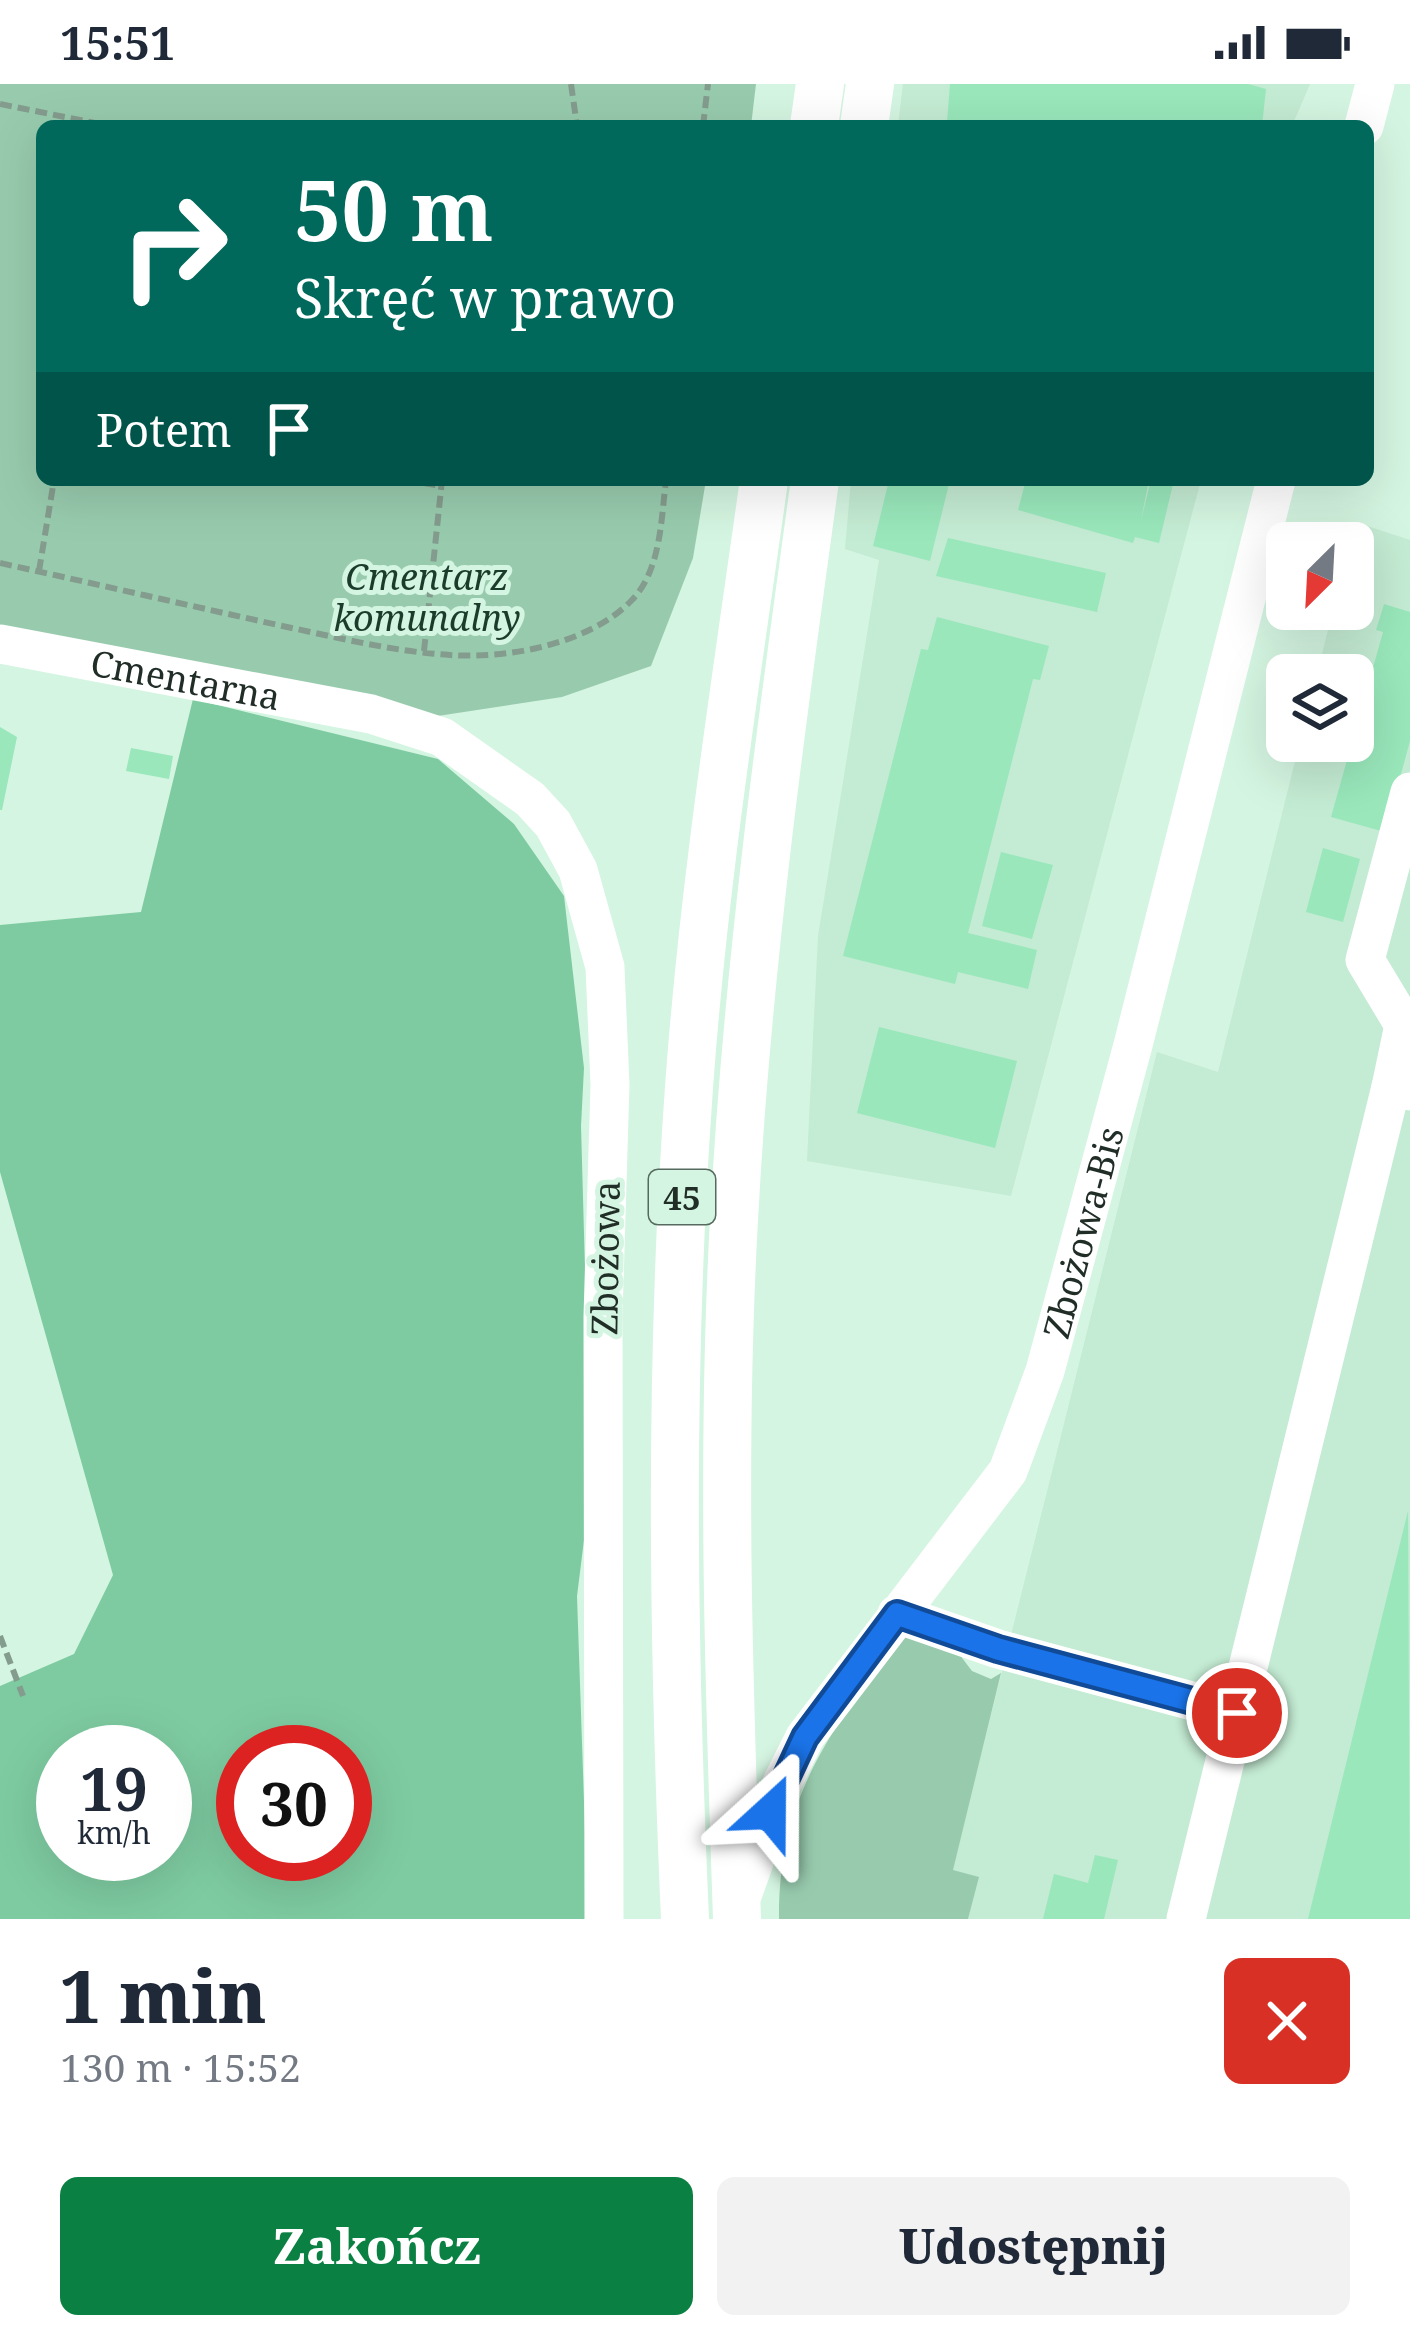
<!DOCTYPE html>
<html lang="pl">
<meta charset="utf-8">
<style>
body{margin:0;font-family:"Noto Serif",serif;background:#f2f2f3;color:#1f2937;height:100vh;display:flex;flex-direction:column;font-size:45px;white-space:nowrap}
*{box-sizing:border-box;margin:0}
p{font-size:39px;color:#747a83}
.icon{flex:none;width:66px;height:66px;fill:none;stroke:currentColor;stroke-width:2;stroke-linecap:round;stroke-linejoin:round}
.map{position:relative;height:1835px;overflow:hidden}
.drawer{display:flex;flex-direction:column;background:#fff;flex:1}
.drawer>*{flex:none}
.guide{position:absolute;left:36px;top:36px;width:1338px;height:366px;border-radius:18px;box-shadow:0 12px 48px #0002;background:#00695c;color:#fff;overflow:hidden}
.needle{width:78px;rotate:204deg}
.fabs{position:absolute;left:1266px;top:438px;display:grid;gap:24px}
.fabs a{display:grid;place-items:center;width:108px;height:108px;border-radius:18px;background:#fff;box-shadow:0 12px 48px #0002;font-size:60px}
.speed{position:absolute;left:36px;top:1641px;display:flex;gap:24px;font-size:60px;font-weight:700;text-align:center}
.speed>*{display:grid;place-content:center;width:156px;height:156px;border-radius:50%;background:#fff;box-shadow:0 12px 48px #0002;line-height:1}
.speed small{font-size:30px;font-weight:400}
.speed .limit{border:18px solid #d22;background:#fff;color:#111}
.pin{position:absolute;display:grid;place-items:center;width:102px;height:102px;color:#fff;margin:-51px;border:6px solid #fff;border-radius:50%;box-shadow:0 3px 12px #0007}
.me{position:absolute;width:132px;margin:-66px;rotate:24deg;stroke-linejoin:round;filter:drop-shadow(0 0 9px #0008)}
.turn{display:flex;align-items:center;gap:42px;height:252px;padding:0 60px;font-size:54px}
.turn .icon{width:156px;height:156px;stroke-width:2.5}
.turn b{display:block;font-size:84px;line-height:102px}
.then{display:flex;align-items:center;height:114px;padding:0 60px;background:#0003;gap:24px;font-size:45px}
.round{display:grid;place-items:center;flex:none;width:126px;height:126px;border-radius:18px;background:#f2f2f3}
.head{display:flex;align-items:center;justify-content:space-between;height:204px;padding:0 60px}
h1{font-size:72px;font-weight:800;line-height:90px}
.action{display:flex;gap:24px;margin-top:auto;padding:24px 60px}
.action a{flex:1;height:138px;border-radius:18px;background:#0b8043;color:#fff;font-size:48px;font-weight:800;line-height:138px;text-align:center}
.action a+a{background:#f2f2f3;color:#1f2937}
.status{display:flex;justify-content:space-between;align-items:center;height:84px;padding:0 60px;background:#fff;direction:ltr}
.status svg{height:33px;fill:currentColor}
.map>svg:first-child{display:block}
.built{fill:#c4ebd3}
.green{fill:#98cbae}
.forest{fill:#7ecba1;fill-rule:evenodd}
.building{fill:#99e7bb}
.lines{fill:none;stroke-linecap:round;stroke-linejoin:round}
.path{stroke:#849c8d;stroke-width:6;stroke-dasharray:12 6;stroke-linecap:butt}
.minor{stroke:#fff;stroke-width:39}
.major{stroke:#fff;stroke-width:48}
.route-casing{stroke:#114b97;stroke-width:30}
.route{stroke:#1a73e8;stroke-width:21}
.labels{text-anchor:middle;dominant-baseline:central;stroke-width:10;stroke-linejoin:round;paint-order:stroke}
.shield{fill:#d4f5e1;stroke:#576a5f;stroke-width:3}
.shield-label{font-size:33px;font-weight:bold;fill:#212e27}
.park-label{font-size:36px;font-style:italic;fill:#1a3c2a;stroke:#d4f5e1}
.street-label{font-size:36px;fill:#212e27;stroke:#d4f5e1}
</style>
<div class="status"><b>15:51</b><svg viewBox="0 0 49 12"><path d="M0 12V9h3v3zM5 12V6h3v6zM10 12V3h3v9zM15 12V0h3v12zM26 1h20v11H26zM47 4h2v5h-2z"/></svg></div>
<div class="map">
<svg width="1410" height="1835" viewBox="0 0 1410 1835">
<rect width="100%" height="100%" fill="#d4f5e1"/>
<path class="built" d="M903,0H1310L1292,42H898Z
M851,396H1201L1011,1112L807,1077L818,852L879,476L845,465Z
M1355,438L1410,456V1835H968L978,1793L952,1787L1157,968L1218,988L1300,657H1353V591H1317L1333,525H1353L1350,459Z"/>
<path class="green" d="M0,0H756L751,42H42V396H706L693,474L651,582L562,613L431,633L0,559Z
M903,1549L953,1562L972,1587L991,1595L1001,1589L953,1786L979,1793L968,1835H779C778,1710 833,1645 903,1549Z"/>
<path class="forest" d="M193,615L438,675L514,740L564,812L584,984L581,1042L591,1400L577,1512L588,1835H0V1602L74,1570L113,1491L0,1088V841L141,828ZM63,1668H165V1770H63ZM243,1668H345V1770H243Z"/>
<path class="building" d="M950,0H1248L1266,5L1262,42H997L947,38Z
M889,396H950L930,477L873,462Z
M1026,396H1149L1141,436L1151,396H1174L1159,459L1135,453L1133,459L1018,426Z
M948,454L1106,489L1097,528L936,492Z
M1384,520L1410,528V657L1385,748L1331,733L1383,548L1376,546Z
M937,533L1049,562L1040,596L1033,595L968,849L1037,866L1028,905L958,888L955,900L843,872L921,565L928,566Z
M0,643L17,653L2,726H0Z
M131,664L173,672L169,695L126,687Z
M1323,764L1360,775L1343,838L1306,828Z
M1001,768L1053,781L1032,855L982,842Z
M879,943L1017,977L995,1064L857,1029Z
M1408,1427L1410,1835H1308Z
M1095,1771L1118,1776L1104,1835H1043L1054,1790L1088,1799Z"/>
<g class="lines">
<path class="path" d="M571,0L577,42
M0,20L110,42
M703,42L708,0
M406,396L441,402
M0,479C96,500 191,522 287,543C340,554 396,568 450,571C508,575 589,560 631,517C661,487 661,436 666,396
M39,487L54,396
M424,567L442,396
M0,1552L23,1612"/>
<g class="minor">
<path d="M1364,42L1375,0"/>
<path id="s1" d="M0,560L371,630L442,653L530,715L553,740L578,786L605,883L610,1001L603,1232L604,1835"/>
<path d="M1391,1003L1404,941L1365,876L1410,708"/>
<path d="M897,1530L998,1565L1237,1629"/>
<path id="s2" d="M743,1809L782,1699L805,1653L1008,1387L1045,1287L1133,961L1276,396"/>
<path d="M1186,1835L1391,1003L1410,1007"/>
</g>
<path class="major" d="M814,42L820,0
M864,42L870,0
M685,1835C673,1563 669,1290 688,1018C702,810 735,603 764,396
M737,1835C729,1602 721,1369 734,1136C747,888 781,642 815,396"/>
</g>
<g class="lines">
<g class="route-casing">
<path id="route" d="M770,1728L805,1653L897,1530L998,1565L1237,1629"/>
</g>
<use href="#route" class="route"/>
</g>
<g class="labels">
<rect class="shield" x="649" y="1086" width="66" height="54" rx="9"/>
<g class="shield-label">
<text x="682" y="1113">45</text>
</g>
<g class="park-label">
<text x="427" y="492">Cmentarz<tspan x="427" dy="41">komunalny</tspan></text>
</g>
<g class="street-label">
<text stroke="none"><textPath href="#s1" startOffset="189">Cmentarna</textPath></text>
<text stroke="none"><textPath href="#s2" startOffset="753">Zbożowa-Bis</textPath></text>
<text transform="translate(605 1174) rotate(-89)">Zbożowa</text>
</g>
</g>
</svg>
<div class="fabs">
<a><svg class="needle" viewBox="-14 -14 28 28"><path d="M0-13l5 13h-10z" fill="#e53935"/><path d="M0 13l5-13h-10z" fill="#747a83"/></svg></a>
<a><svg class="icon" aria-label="layers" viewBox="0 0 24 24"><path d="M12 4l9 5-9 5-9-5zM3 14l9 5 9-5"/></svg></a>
</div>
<div class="speed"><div>19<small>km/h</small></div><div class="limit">30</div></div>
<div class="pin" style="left:1237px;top:1629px;background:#d93025"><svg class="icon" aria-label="arrive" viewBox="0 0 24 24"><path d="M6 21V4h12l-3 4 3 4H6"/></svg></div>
<svg class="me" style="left:770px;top:1728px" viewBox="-20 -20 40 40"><path d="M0-17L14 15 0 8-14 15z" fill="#1a73e8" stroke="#fff" stroke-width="4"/></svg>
<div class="guide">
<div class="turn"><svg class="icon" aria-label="right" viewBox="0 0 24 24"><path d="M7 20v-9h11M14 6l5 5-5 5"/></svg><div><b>50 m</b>Skręć w prawo</div></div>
<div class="then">Potem<svg class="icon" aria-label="arrive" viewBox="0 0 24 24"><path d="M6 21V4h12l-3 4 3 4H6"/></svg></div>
</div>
</div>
<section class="drawer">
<div class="head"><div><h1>1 min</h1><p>130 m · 15:52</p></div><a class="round" style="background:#d93025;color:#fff"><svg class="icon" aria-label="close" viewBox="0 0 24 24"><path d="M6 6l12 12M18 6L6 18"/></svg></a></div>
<div class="action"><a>Zakończ</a><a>Udostępnij</a></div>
</section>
